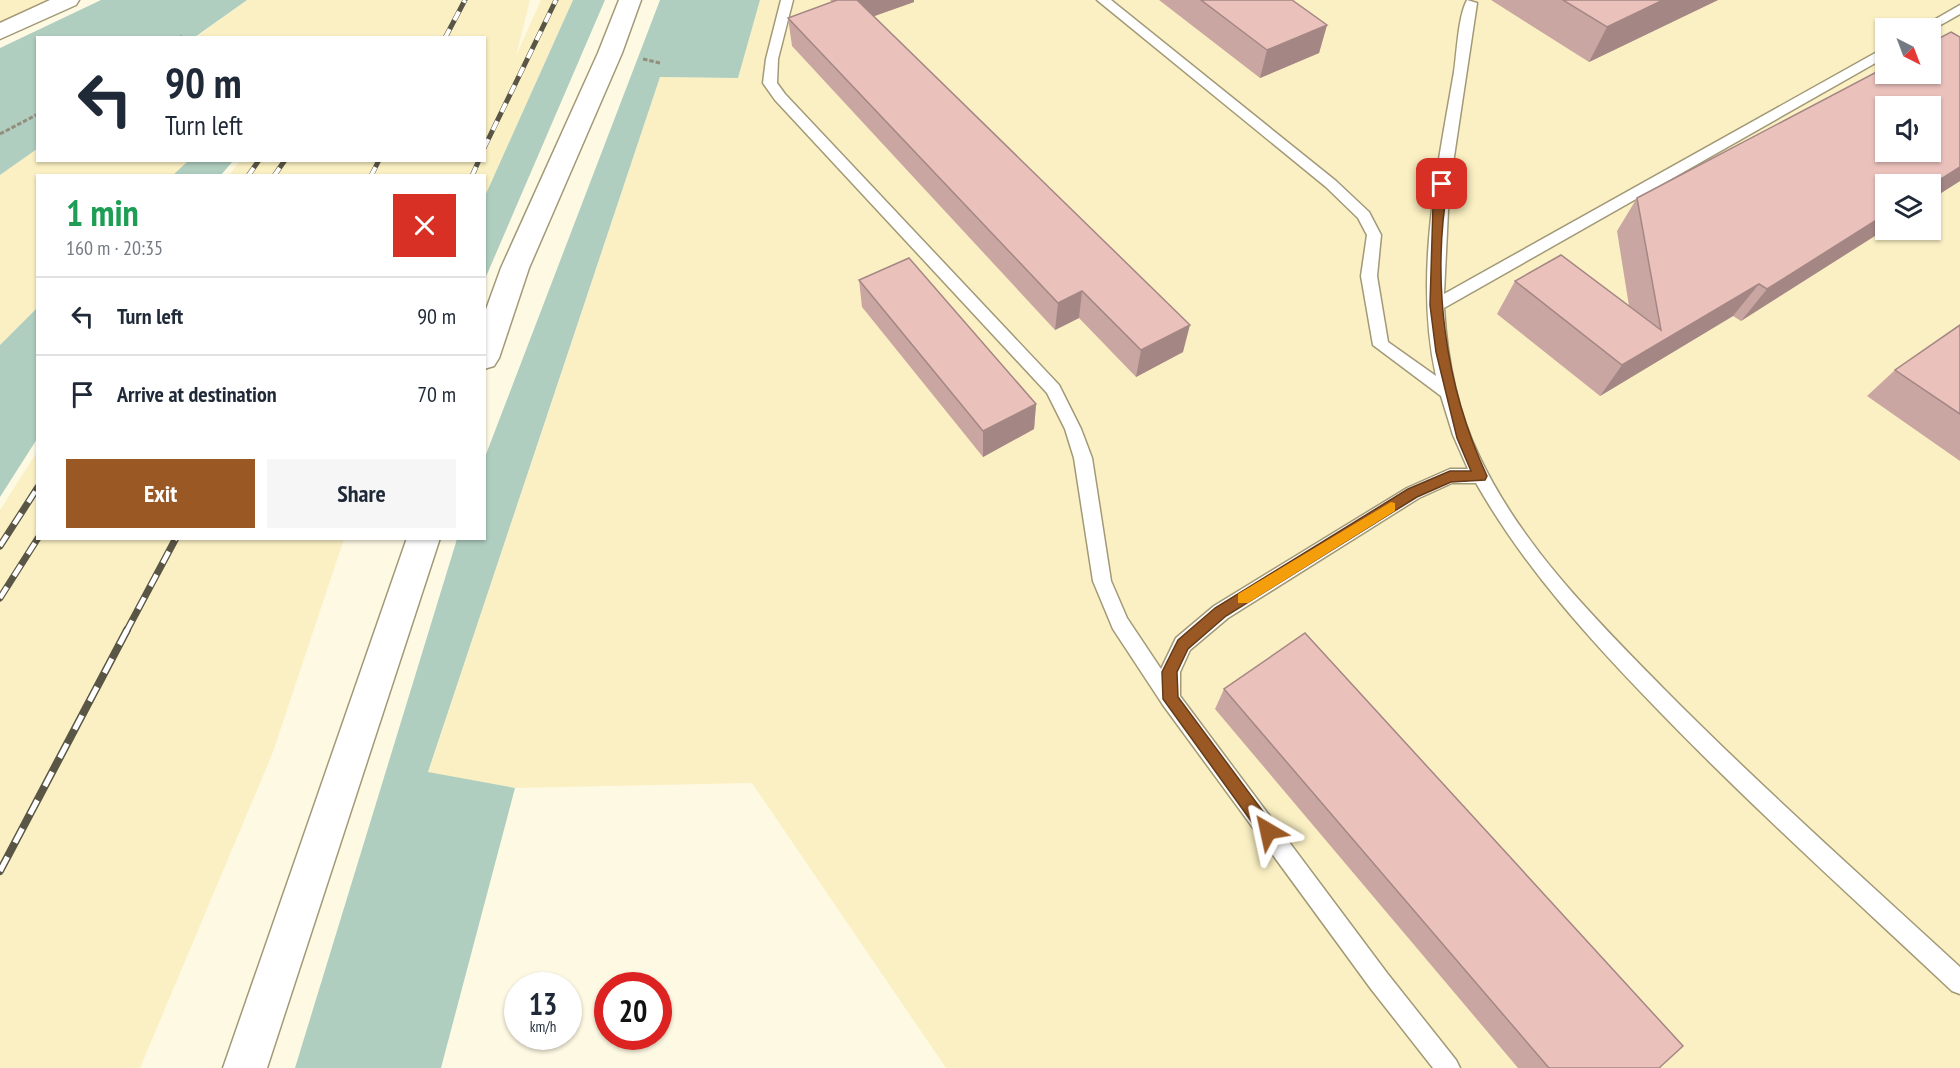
<!DOCTYPE html>
<meta charset="utf-8">
<style>
body{margin:0;font-family:"PT Sans Narrow",sans-serif;background:#f6f6f7;color:#1f2937;height:100vh;display:flex;flex-direction:column;font-size:22px;white-space:nowrap}
*{box-sizing:border-box;margin:0}
p{font-size:20px;color:#747a83}
.icon{flex:none;width:33px;height:33px;fill:none;stroke:currentColor;stroke-width:2;stroke-linecap:round;stroke-linejoin:round}
.map{position:relative;flex:1;overflow:hidden}
.panel{position:absolute;left:36px;top:174px;width:450px;height:366px;display:flex;flex-direction:column;background:#fff;border-radius:0px;box-shadow:0 2px 4px #0004}
.panel>*{flex:none}
.top-card{position:absolute;left:36px;top:36px;width:450px;height:126px;border-radius:0px;box-shadow:0 2px 4px #0004;background:#fff;color:#1f2937;overflow:hidden}
.needle{width:39px;rotate:138deg}
.tools{position:absolute;left:1875px;top:18px;display:grid;gap:12px}
.tools a{display:grid;place-items:center;width:66px;height:66px;border-radius:0px;background:#fff;box-shadow:0 2px 4px #0004;font-size:30px}
.speed{position:absolute;left:504px;top:972px;display:flex;gap:12px;font-size:30px;font-weight:700;text-align:center}
.speed>*{display:grid;place-content:center;width:78px;height:78px;border-radius:50%;background:#fff;box-shadow:0 2px 4px #0004;line-height:1}
.speed small{font-size:15px;font-weight:400}
.speed .limit{border:9px solid #d22;background:#fff;color:#111}
.pin{position:absolute;display:grid;place-items:center;width:51px;height:51px;color:#fff;margin:-26px;border-radius:12px;box-shadow:0 3px 9px #0006}
.me{position:absolute;width:66px;margin:-33px;rotate:324deg;stroke-linejoin:round;filter:drop-shadow(0 0 4px #0008)}
.turn{display:flex;align-items:center;gap:21px;height:126px;padding:0 30px;font-size:27px}
.turn .icon{width:78px;height:78px;stroke-width:2.5}
.turn b{display:block;font-size:42px;line-height:51px}
.round{display:grid;place-items:center;flex:none;width:63px;height:63px;border-radius:0px;background:#f6f6f7}
.overview{display:flex;align-items:center;justify-content:space-between;height:102px;padding:0 30px}
h1{font-size:36px;font-weight:600;line-height:45px;color:#1e9e55}
.button{display:flex;gap:12px;margin-top:auto;padding:12px 30px}
.button a{flex:1;height:69px;border-radius:0px;background:#9a5924;color:#fff;font-size:24px;font-weight:600;line-height:69px;text-align:center}
.button a+a{background:#f6f6f7;color:#1f2937}
ul{padding:0;list-style:none}
li{display:flex;align-items:center;gap:18px;height:78px;padding:0 30px;border-top:2px solid #e0e1e3}
li div{flex:1}
li b{display:block;font-size:22px}
li em{font-style:normal}
.map>svg:first-child{display:block}
.built{fill:#fbf0c3;fill-rule:evenodd}
.green{fill:#afcebf}
.lines{fill:none;stroke-linecap:round;stroke-linejoin:round}
.service-casing{stroke:#a29977;stroke-width:3}
.minor-casing{stroke:#a29977;stroke-width:3}
.tertiary-casing{stroke:#a29977;stroke-width:3}
.path{stroke:#938e7d;stroke-width:3;stroke-dasharray:4.5 2;stroke-linecap:butt}
.service{fill:#fff;fill-rule:evenodd}
.minor{fill:#fff;fill-rule:evenodd}
.tertiary{fill:#fff;fill-rule:evenodd}
.rail-far2-casing{stroke:#5a5646;stroke-width:5}
.rail-far1-casing{stroke:#5a5646;stroke-width:7}
.rail-casing{stroke:#5a5646;stroke-width:8}
.rail-far2{stroke:#fff;stroke-width:4;stroke-dasharray:10;stroke-linecap:butt}
.rail-far1{stroke:#fff;stroke-width:4.5;stroke-dasharray:13;stroke-linecap:butt}
.rail{stroke:#fff;stroke-width:5;stroke-dasharray:16;stroke-linecap:butt}
.wall{fill:#caa6a2}
.shaded-wall{fill:#a48784}
.building{fill:#ebc1bc;stroke:#a48784;stroke-width:1.5;fill-rule:evenodd}
.route{fill:#9a5924;stroke:#643a17;stroke-width:1.5}
.slow{fill:#f59e0b}
</style>
<div class="map">
<svg width="1960" height="1068" viewBox="0 0 1960 1068">
<rect width="100%" height="100%" fill="#fef9e3"/>
<path class="built" d="M0,0H55L0,27Z
M247,0H530L516,56L541,0H573L485,196L484,176L229,175L240,161L484,160V38H195Z
M760,0H1960V1068H946L752,783L515,788L428,773L660,77L738,78ZM1886,28H1930V74H1886ZM1886,106H1930V152H1886ZM1886,184H1930V230H1886Z
M37,149L38,160L188,161L173,175L38,176L37,308L0,345V175Z
M37,452L38,538L344,539L273,752L140,1068H0V510Z"/>
<path class="green" d="M101,0H247L195,37L38,38L37,149L0,175V48Z
M573,0H605L485,279V196Z
M660,0H760L738,78L660,77L428,772L515,788L441,1068H295L457,539L484,538L485,457Z
M188,161V160L233,161L221,175H173Z
M37,308V439L0,497V345Z"/>
<g class="lines">
<g class="service-casing">
<path id="service" d="M781,0H793L778,59L777,83L785,94L1059,385L1081,429L1092,458L1111,581L1127,618L1161,669L1176,638L1214,606L1407,488L1450,469H1468L1453,435L1441,396L1373,345L1361,276L1367,235L1358,218L1326,187L1097,0H1111L1336,181L1369,212L1381,235L1377,276L1388,342L1436,376C1414,276 1437,171 1454,72C1457,52 1458,17 1467,0L1477,3L1449,190L1444,294L1886,47V57L1444,308C1447,359 1457,410 1479,456C1521,545 1594,618 1662,687C1758,784 1860,875 1960,967V994L1952,991C1854,899 1754,809 1660,712C1591,641 1525,569 1476,483H1452L1419,498L1228,618L1190,650L1180,672V696L1387,973L1456,1060L1460,1068H1433L1371,989L1163,705L1113,629L1093,581L1074,458L1065,429L1047,393L775,100L763,83L766,59Z
M1960,5V14L1930,31L1920,28Z"/>
</g>
<g class="minor-casing">
<path id="minor" d="M50,0H79L76,5L0,39V23Z"/>
</g>
<g class="tertiary-casing">
<path id="tertiary" d="M619,0H641L622,53L529,268L499,358L494,366L484,369V315L501,268L598,53Z
M407,538H440L267,1068H223Z"/>
</g>
<path class="path" d="M180,38L182,36
M643,59L660,63
M0,134L38,114"/>
<use href="#service" class="service"/>
<use href="#minor" class="minor"/>
<use href="#tertiary" class="tertiary"/>
<g class="rail-far2-casing">
<path id="rail-far2" d="M445,38L465,0
M484,148L556,0
M248,176L259,160
M274,176L285,160
M371,176L379,160
M472,176L479,160"/>
</g>
<g class="rail-far1-casing">
<path id="rail-far1" d="M0,546L38,487
M0,598L38,538
M126,632L176,538"/>
</g>
<g class="rail-casing">
<path id="rail" d="M0,871L127,630"/>
</g>
<use href="#rail-far2" class="rail-far2"/>
<use href="#rail-far1" class="rail-far1"/>
<use href="#rail" class="rail"/>
</g>
<path class="wall" d="M830,0H914V2L874,16L1183,352L1136,377L1079,318L1055,330L792,46L788,18L832,2Z
M1159,0H1292L1327,25L1319,53L1260,78Z
M1491,0H1718L1589,62Z
M1960,37V181L1930,200V184L1741,321L1733,316L1600,396L1497,314L1515,281L1629,306L1617,231L1637,198Z
M859,280L1036,404L1034,429L983,457L862,307Z
M1960,325V461L1867,396L1895,370Z
M1224,689L1659,1068H1518L1215,709Z"/>
<path class="shaded-wall" d="M852,0H914V2L855,23Z
M1663,0H1718L1589,62L1607,27Z
M1327,25L1319,53L1260,78L1267,50Z
M1960,167V181L1930,200V186Z
M1886,214V229L1741,321L1767,289Z
M1759,284L1733,316L1600,396L1622,365Z
M1082,291L1079,318L1055,330L1058,303Z
M1190,325L1183,352L1136,377L1141,350Z
M1036,404L1034,429L983,457V431Z"/>
<path class="building" d="M837,0H857L1190,325L1141,350L1082,291L1058,303L788,18Z
M1201,0H1292L1327,25L1267,50Z
M1563,0H1663L1607,27Z
M1951,32L1960,37V167L1930,186V184H1886V214L1767,289L1759,284L1622,365L1515,281L1561,255L1661,330L1637,198L1886,67V74H1930V43ZM1886,106H1930V152H1886Z
M909,258L1036,404L983,431L859,280Z
M1960,325V414L1895,370Z
M1305,633L1683,1046L1659,1068H1549L1224,689Z"/>
<path class="route" d="M1438,182L1448,184C1431,282 1445,386 1487,476L1485,480L1451,482L1417,497L1226,616L1188,649L1177,672L1178,697L1273,825L1276,831L1273,836L1268,838L1262,836L1163,699L1162,672L1178,640L1215,608L1408,489L1450,471H1471L1457,438L1436,352L1430,305L1433,206Z"/>
<path class="slow" d="M1391,502L1395,503V511L1248,603H1238V594Z"/>
</svg>
<div class="tools">
<a><svg class="needle" viewBox="-14 -14 28 28"><path d="M0-13l5 13h-10z" fill="#e53935"/><path d="M0 13l5-13h-10z" fill="#747a83"/></svg></a>
<a><svg class="icon" aria-label="sound" viewBox="0 0 24 24"><path d="M4 9h4l5-4v14l-5-4H4zM17 9q2 3 0 6"/></svg></a>
<a><svg class="icon" aria-label="layers" viewBox="0 0 24 24"><path d="M12 4l9 5-9 5-9-5zM3 14l9 5 9-5"/></svg></a>
</div>
<div class="speed"><div>13<small>km/h</small></div><div class="limit">20</div></div>
<div class="pin" style="left:1442px;top:184px;background:#d93025"><svg class="icon" aria-label="arrive" viewBox="0 0 24 24"><path d="M6 21V4h12l-3 4 3 4H6"/></svg></div>
<svg class="me" style="left:1268px;top:831px" viewBox="-20 -20 40 40"><path d="M0-17L14 15 0 8-14 15z" fill="#9a5924" stroke="#fff" stroke-width="4"/></svg>
<div class="top-card">
<div class="turn"><svg class="icon" aria-label="left" viewBox="0 0 24 24"><path d="M17 20v-9H6M10 6l-5 5 5 5"/></svg><div><b>90 m</b>Turn left</div></div>
</div>
<section class="panel">
<div class="overview"><div><h1>1 min</h1><p>160 m · 20:35</p></div><a class="round" style="background:#d93025;color:#fff"><svg class="icon" aria-label="close" viewBox="0 0 24 24"><path d="M6 6l12 12M18 6L6 18"/></svg></a></div>
<ul>
<li><svg class="icon" aria-label="left" viewBox="0 0 24 24"><path d="M17 20v-9H6M10 6l-5 5 5 5"/></svg><div><b>Turn left</b></div><em>90 m</em></li>
<li><svg class="icon" aria-label="arrive" viewBox="0 0 24 24"><path d="M6 21V4h12l-3 4 3 4H6"/></svg><div><b>Arrive at destination</b></div><em>70 m</em></li>
</ul>
<div class="button"><a>Exit</a><a>Share</a></div>
</section>
</div>
